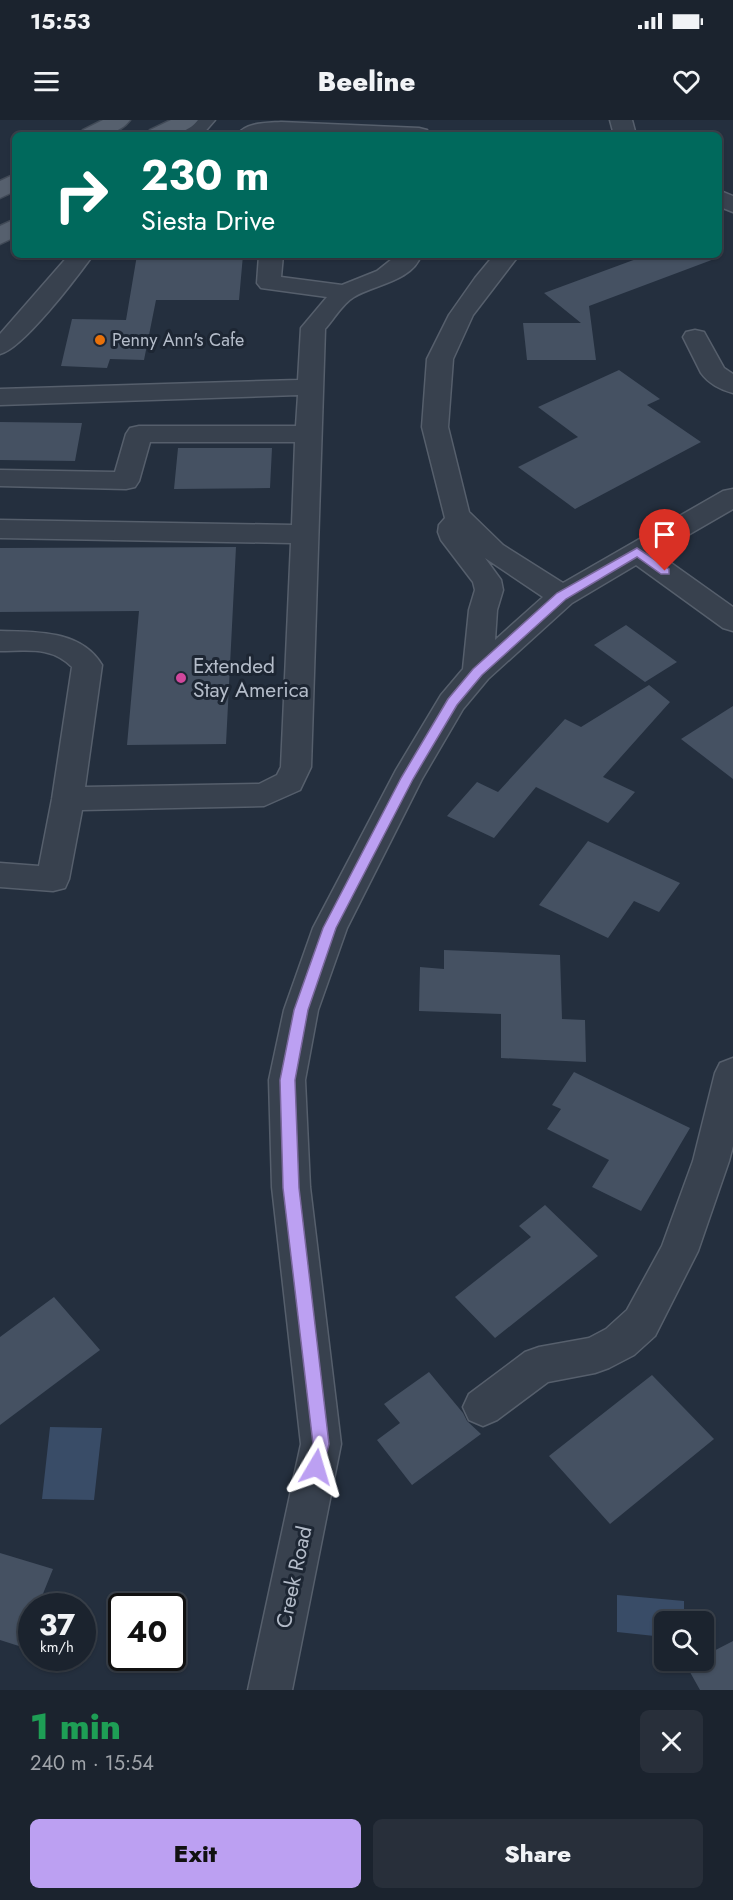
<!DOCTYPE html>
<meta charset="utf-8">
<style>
body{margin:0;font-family:Jost,sans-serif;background:#282f3a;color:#f1f3f6;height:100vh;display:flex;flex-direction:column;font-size:22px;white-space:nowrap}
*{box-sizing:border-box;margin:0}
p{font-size:20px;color:#a0a4aa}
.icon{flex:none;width:33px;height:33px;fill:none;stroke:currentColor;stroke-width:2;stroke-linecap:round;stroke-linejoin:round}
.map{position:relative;height:1570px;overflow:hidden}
.side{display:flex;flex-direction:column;background:#1b232e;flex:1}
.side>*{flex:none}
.banner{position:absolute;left:12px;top:12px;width:710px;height:126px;border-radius:9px;box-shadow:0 2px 4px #0004,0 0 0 2px #39404a;background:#00695c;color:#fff;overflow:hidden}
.tools{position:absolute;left:654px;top:1491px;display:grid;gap:12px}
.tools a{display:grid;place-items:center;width:60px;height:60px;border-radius:9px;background:#1b232e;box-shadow:0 2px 4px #0004,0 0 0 2px #39404a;font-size:30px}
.speed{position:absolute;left:18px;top:1473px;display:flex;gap:12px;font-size:30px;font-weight:700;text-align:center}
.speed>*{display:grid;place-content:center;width:78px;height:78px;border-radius:50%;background:#1b232e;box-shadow:0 2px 4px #0004,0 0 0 2px #39404a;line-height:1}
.speed small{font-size:15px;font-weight:400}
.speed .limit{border:3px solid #111;border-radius:9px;background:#fff;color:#111}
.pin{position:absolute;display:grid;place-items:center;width:51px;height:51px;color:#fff;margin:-62px -26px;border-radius:50% 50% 50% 0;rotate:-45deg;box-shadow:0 0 6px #0007}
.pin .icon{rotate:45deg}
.me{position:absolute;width:66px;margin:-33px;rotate:7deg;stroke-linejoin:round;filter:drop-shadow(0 0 4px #0008)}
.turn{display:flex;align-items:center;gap:21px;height:126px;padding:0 30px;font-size:27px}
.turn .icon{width:78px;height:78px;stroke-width:2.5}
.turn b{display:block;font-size:42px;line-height:51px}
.round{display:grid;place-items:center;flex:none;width:63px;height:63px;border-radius:9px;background:#282f3a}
.overview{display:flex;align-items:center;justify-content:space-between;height:102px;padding:0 30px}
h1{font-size:36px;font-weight:800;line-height:45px;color:#1e9e55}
.cta{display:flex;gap:12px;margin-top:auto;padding:12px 30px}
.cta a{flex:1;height:69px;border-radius:9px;background:#bca0f2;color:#111;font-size:24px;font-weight:800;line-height:69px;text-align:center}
.cta a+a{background:#282f3a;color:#f1f3f6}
.status{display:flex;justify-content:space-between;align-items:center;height:42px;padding:0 30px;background:#1b232e;direction:ltr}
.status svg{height:16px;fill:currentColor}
header{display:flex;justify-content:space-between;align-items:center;height:78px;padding:0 30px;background:#1b232e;font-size:27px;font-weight:800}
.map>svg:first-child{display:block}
.water{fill:#394c67}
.building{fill:#455162}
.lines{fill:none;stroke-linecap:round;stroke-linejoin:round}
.minor-casing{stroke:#565f6c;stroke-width:3}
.major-casing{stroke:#414a57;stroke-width:3}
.minor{fill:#38414e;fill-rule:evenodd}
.major{fill:#56606e;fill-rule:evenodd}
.route{fill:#bca0f2;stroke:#7a689d;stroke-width:1.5}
.food-dot{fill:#e8710a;stroke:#1d2633;stroke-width:2}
.hotel-dot{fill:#d1479c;stroke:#1d2633;stroke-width:2}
.labels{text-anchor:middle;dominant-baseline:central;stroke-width:6;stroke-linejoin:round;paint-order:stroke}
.far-poi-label{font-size:18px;fill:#b4bcc9;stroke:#1d2633;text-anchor:start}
.poi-label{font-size:21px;fill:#b4bcc9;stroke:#1d2633;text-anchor:start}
.street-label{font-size:21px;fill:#b4bcc9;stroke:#1d2633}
</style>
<div class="status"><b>15:53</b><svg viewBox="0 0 49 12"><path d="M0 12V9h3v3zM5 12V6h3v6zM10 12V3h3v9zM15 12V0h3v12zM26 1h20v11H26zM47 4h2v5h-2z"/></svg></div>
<header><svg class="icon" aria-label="menu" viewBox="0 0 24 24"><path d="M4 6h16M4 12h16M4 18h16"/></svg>Beeline<svg class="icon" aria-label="heart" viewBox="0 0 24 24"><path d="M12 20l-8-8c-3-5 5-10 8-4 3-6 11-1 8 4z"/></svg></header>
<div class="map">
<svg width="733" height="1570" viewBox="0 0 733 1570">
<rect width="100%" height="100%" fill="#242f3e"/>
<path class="water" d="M50,1307L102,1308L94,1380L42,1379Z
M617,1475L684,1481V1501L664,1502V1517L617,1512Z"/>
<path class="building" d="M137,135H243L239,180H156L144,240L110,239L107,248L61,246L72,199L126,200Z
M647,135H717V138L589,186L596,240H527L523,203H581L544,173Z
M619,250L660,279L647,285L701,322L575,389L518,347L578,317L538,287Z
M0,302L82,303L75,341L0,340Z
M178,328H272L270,368L174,369Z
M236,427L226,624L127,625L139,491L0,492V428Z
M626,505L677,542L645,562L594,525Z
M649,565L670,582L603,657L635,672L608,703L536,667L494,718L447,696L477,662L498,672L565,599L581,607Z
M733,586V659L681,619Z
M588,721L680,763L659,792L634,781L608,818L539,785Z
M444,830L560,835L562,899L585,900L586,942L501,938V894L419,891L420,847L444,849Z
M574,952L690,1008L641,1091L592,1067L609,1040L547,1009L561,989L552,985Z
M545,1085L598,1136L495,1218L455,1177L531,1117L519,1106Z
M54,1177L100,1230L0,1305V1217Z
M429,1252L463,1293L467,1301L481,1314L412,1365L377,1320L400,1303L384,1284Z
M652,1255L714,1319L610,1404L549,1336Z
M0,1433L53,1449L38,1486H32V1503L22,1527L0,1520Z
M733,1521V1570H700L686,1545L695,1540H704V1536Z"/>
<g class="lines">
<g class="minor-casing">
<path id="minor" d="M192,0H215L202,15H179Z
M610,0H632L636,15H614Z
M281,2L419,8L427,10L430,15H237C246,2 267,3 281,2Z
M718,70L733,76V92L718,86Z
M69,135H93C77,157 23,229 0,234V214Z
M259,135H283L281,157L342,165L377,151L397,135H421C413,161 373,165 354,177C343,183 334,199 325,209L311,647L300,670L264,686L82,690L69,759L65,768L53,771L0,767V743L39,746L52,679L72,547C51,526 28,531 0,531V511C37,512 81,510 102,545L85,667L259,664L277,655L281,647L291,423L0,418V400L292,405L295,322H150L139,361L135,367L126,369L0,366V350L115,352L126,314L130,308L139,306H296L298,275L0,285V269L298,260L301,208L327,177L261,168L257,163Z
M494,135H519L473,195L453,239L448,307L469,392L503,425L563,463L723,371L733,369V389L657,433L733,487V511L723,508L636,445L572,483L488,559L463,589L422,659L347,808L318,890L305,960L310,1067L341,1324L292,1570H248L301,1324L272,1067L269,960L284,890L313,808L396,650L441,575L463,549L469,490L475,470L473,462L441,420L438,412L439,405L445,398L422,307L427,239L449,195L475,158ZM485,438L543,477L495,520L497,490L503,470L501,460Z
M695,210L704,212L724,248L733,254V273C721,270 708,263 701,253L683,217L686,212Z
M733,938V1026L729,1041L698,1131L655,1216L634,1235L609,1248L595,1253L548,1262L497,1300L483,1306L469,1300L463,1287L469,1274L525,1232L539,1227L589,1218L606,1209L627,1190L662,1126L693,1041L715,953L720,943Z"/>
</g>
<g class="major-casing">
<path id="major" d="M103,0H130C118,16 98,15 80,15L83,10Z
M171,0H198C186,16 165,15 147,15L150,10Z
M15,54V71L0,78V61Z
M15,99V117L0,124V106Z"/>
</g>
<use href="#minor" class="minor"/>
<use href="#major" class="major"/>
</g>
<path class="route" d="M637,428L669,449V454H661L637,437L566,479L482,555L457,585L413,659L336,808L308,890L295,960L299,1068L329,1324L322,1352L316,1355L310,1352L308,1347L313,1324L283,1068L280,960L294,890L323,808L401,658L448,579L473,549L557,473Z"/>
<circle class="food-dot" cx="100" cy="220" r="6"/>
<circle class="hotel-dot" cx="181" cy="558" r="6"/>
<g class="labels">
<g class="far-poi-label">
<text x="112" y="220">Penny Ann's Cafe</text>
</g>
<g class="poi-label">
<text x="193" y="546">Extended<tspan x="193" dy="24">Stay America</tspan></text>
</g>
<g class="street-label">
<text transform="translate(294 1457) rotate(-78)">Creek Road</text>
</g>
</g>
</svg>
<div class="tools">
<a><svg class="icon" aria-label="search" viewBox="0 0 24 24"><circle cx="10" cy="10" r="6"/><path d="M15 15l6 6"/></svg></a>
</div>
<div class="speed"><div>37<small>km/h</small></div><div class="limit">40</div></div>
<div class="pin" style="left:665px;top:451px;background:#d93025"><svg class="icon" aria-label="arrive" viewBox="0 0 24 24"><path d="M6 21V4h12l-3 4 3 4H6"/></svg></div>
<svg class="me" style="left:316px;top:1347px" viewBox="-20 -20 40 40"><path d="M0-17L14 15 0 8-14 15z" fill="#bca0f2" stroke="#fff" stroke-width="4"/></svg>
<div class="banner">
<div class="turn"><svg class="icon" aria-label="right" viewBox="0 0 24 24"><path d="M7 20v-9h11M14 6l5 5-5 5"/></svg><div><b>230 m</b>Siesta Drive</div></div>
</div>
</div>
<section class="side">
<div class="overview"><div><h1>1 min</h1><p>240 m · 15:54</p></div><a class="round"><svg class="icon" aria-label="close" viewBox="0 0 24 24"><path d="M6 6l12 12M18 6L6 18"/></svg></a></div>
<div class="cta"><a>Exit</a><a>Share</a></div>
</section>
